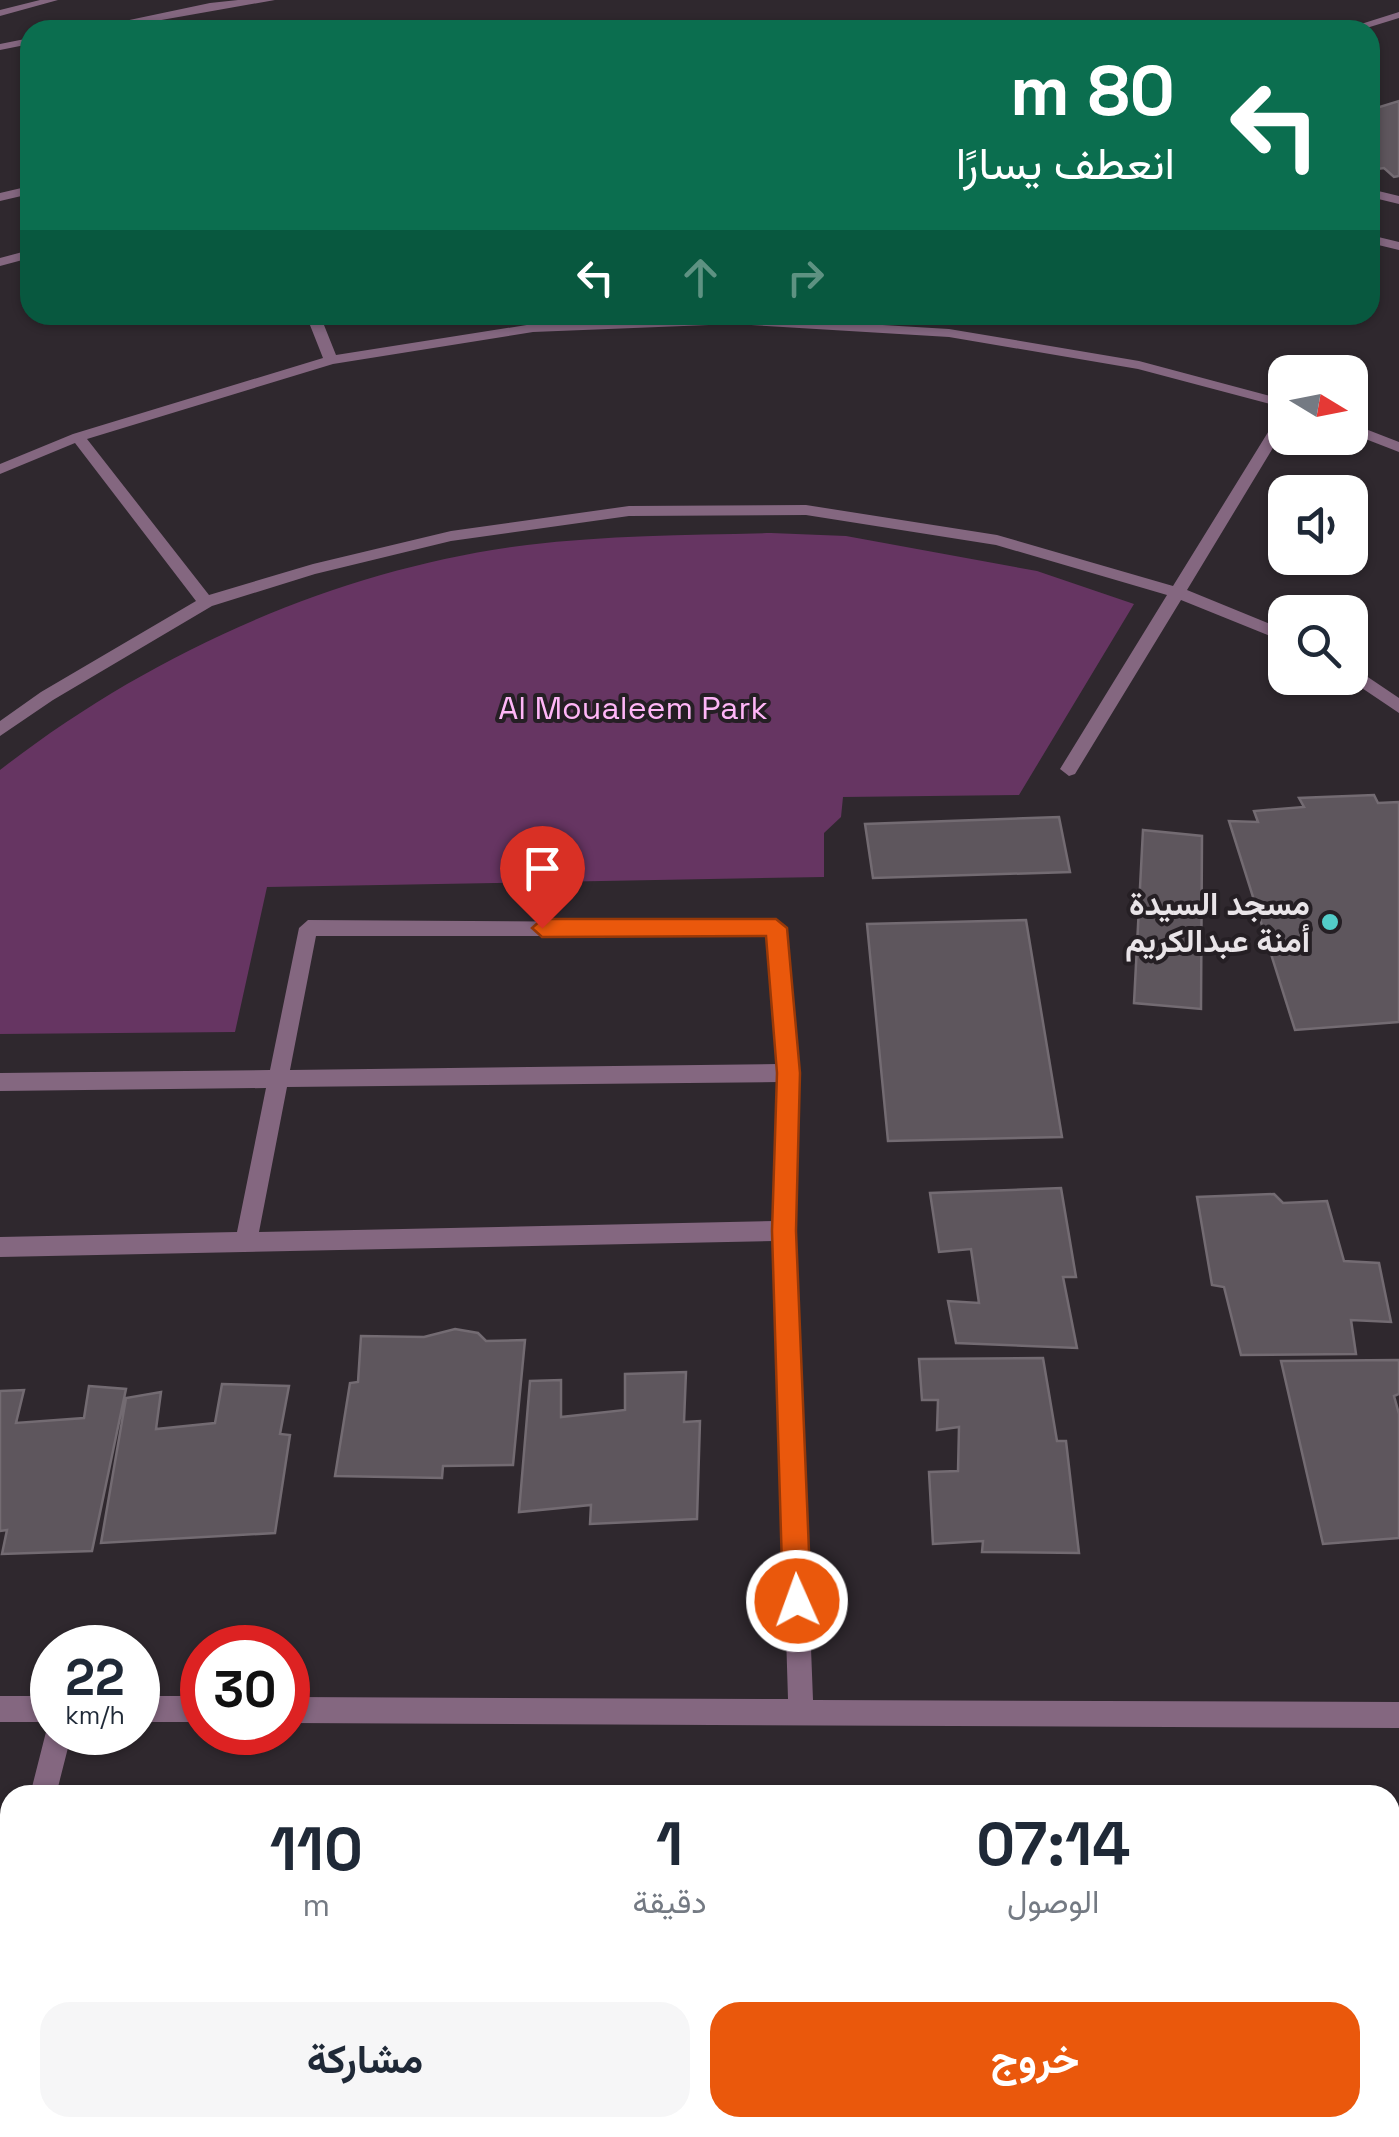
<!DOCTYPE html>
<html lang="ar">
<meta charset="utf-8">
<style>
body{margin:0;font-family:"Space Grotesk",Vazirmatn,sans-serif;background:#f6f6f7;color:#1f2937;direction:rtl;height:100vh;display:flex;flex-direction:column;font-size:38px;white-space:nowrap}
*{box-sizing:border-box;margin:0}
p{font-size:32px;color:#747a83}
.icon{flex:none;width:55px;height:55px;fill:none;stroke:currentColor;stroke-width:2;stroke-linecap:round;stroke-linejoin:round}
.map{position:relative;flex:1;overflow:hidden;direction:ltr}
.details{position:absolute;left:0px;top:1785px;width:1400px;height:352px;display:flex;flex-direction:column;background:#fff;border-radius:30px 30px 0 0;box-shadow:0 2px 8px #0004;direction:rtl}
.details>*{flex:none}
.banner{position:absolute;left:20px;top:20px;width:1360px;height:305px;border-radius:30px;box-shadow:0 2px 8px #0004;direction:rtl;background:#0b6e4f;color:#fff;overflow:hidden}
.needle{width:65px;rotate:100deg}
.controls{position:absolute;left:1268px;top:355px;display:grid;gap:20px}
.controls a{display:grid;place-items:center;width:100px;height:100px;border-radius:20px;background:#fff;box-shadow:0 2px 8px #0004;font-size:50px}
.speed{position:absolute;left:30px;top:1625px;display:flex;gap:20px;font-size:50px;font-weight:700;text-align:center}
.speed>*{display:grid;place-content:center;width:130px;height:130px;border-radius:50%;background:#fff;box-shadow:0 2px 8px #0004;line-height:1}
.speed small{font-size:25px;font-weight:400}
.speed .limit{border:15px solid #d22;background:#fff;color:#111}
.pin{position:absolute;display:grid;place-items:center;width:85px;height:85px;color:#fff;margin:-102px -42px;border-radius:50% 50% 50% 0;rotate:-45deg;box-shadow:0 0 10px #0007}
.pin .icon{rotate:45deg}
.me{position:absolute;width:110px;margin:-55px;rotate:358deg;stroke-linejoin:round;filter:drop-shadow(0 0 8px #0008)}
.turn{display:flex;align-items:center;gap:35px;height:210px;padding:0 40px;font-size:45px}
.turn .icon{width:130px;height:130px;stroke-width:2.5}
.turn b{display:block;font-size:70px;line-height:85px}
.lanes{display:flex;align-items:center;height:95px;padding:0 40px;background:#0003;justify-content:center;gap:50px;direction:ltr}
.lanes .off{opacity:.35}
.eta{display:flex;justify-content:space-evenly;align-items:center;height:170px;text-align:center}
.eta b{font-size:60px;font-weight:700;line-height:70px}
.cta{display:flex;gap:20px;margin-top:auto;padding:20px 40px}
.cta a{flex:1;height:115px;border-radius:30px;background:#ea580c;color:#fff;font-size:40px;font-weight:700;line-height:115px;text-align:center}
.cta a+a{background:#f6f6f7;color:#1f2937}
.map>svg:first-child{display:block}
.green{fill:#663562}
.building{fill:#5e565d;stroke:#736b72;stroke-width:2.5}
.lines{fill:none;stroke-linecap:round;stroke-linejoin:round}
.street{fill:#846780;fill-rule:evenodd}
.route{fill:#ea580c;stroke:#983908;stroke-width:2.5}
.poi-dot{fill:#53cdc9;stroke:#251f24;stroke-width:4}
.labels{text-anchor:middle;dominant-baseline:central;stroke-width:8;stroke-linejoin:round;paint-order:stroke}
.park-label{font-size:32px;fill:#ffb6f7;stroke:#251f24}
.poi-label{font-size:32px;font-weight:bold;fill:#e9e4e8;stroke:#251f24;text-anchor:end}
</style>
<div class="map">
<svg width="1399" height="2137" viewBox="0 0 1399 2137">
<rect width="100%" height="100%" fill="#2f282e"/>
<path class="green" d="M771,533L846,536L1037,571L1134,604L1019,795L843,797L841,817L824,833V877L267,887L235,1032L0,1034V770C150,653 337,569 527,545C608,535 690,535 771,533Z"/>
<path class="building" d="M1399,101V176L1394,177L1384,168L1370,170V110Z
M1374,795L1378,803L1399,802V1022L1295,1030L1229,821L1258,822L1254,811L1304,807L1299,798Z
M1059,817L1070,872L873,878L865,824Z
M1143,830L1202,836L1201,1009L1134,1003Z
M1026,920L1062,1137L888,1141L867,924Z
M1061,1188L1076,1277H1063L1077,1348L956,1343L948,1301L979,1303L971,1249L939,1252L930,1193Z
M1274,1194L1283,1203L1327,1201L1344,1261L1379,1263L1391,1322L1351,1320L1356,1354L1241,1355L1224,1287L1212,1285L1197,1197Z
M455,1329L478,1333L486,1341L525,1340L513,1465L443,1466L442,1478L335,1476L350,1383L358,1382L361,1336L424,1337Z
M1043,1358L1057,1441H1066L1079,1553L982,1552L983,1541L933,1544L929,1472L958,1471L959,1427L937,1430L938,1400H922L919,1359Z
M1399,1360V1394L1394,1396L1399,1414V1538L1323,1544L1281,1361Z
M686,1372L684,1422L700,1421L697,1519L590,1524L591,1505L519,1512L530,1381L561,1380V1417L625,1410V1374Z
M222,1384L289,1386L280,1434L290,1435L275,1533L101,1543L126,1398L161,1392L156,1429L215,1423Z
M89,1386L126,1389L92,1551L2,1554L7,1530L0,1531V1391L24,1390L16,1423L84,1418Z"/>
<g class="lines">
<path class="street" d="M40,0H58L0,16V10Z
M238,0H275L105,30H82L210,3Z
M1399,12V18L1360,30H1342Z
M30,38V44L0,50V44Z
M30,186V194L0,201V193Z
M1370,189L1399,196V204L1370,197Z
M1370,235L1399,242V250L1370,243Z
M30,250V258L0,266V258Z
M306,315H320L336,355L533,324L734,316L949,329L1139,361L1285,400V408L1138,369L949,337L734,324L533,332L333,364L87,439L209,595L313,564L451,531L629,506L806,505L997,535L1173,586L1278,416L1285,412V428L1187,590L1285,630V642L1181,600L1075,774L1069,776L1060,769L1167,595L996,545L806,515L629,516L451,541L315,574L212,606L53,700L0,736V721L41,692L196,601L75,443L0,474V464L73,434L323,358Z
M1350,423L1399,442V452L1350,433Z
M1350,665L1399,698V713L1347,678H1350Z
M308,920L783,923L799,1073L795,1231L813,1700L1399,1702V1728L288,1723V1697L788,1699L774,1241L0,1257V1237L237,1232L266,1088L0,1091V1073L270,1070L299,928ZM316,936H767L778,1064L290,1070ZM779,1082L774,1221L259,1232L287,1087Z
M0,1696H52V1722H0Z
M138,1696H202V1722H138Z
M52,1722V1732H72L56,1795H30L46,1732Z
M10,1910V1972L0,1977V1915Z"/>
</g>
<path class="route" d="M542,919H776L787,928L800,1073L796,1231L811,1601L807,1611L797,1615L787,1611L783,1601L772,1231L777,1073L766,936L542,937L532,928Z"/>
<circle class="poi-dot" cx="1330" cy="922" r="10"/>
<g class="labels">
<g class="park-label">
<text x="633" y="708">Al Moualeem Park</text>
</g>
<g class="poi-label">
<text x="1310" y="904">مسجد السيدة<tspan x="1310" dy="37">أمنة عبدالكريم</tspan></text>
</g>
</g>
</svg>
<div class="controls">
<a><svg class="needle" viewBox="-14 -14 28 28"><path d="M0-13l5 13h-10z" fill="#e53935"/><path d="M0 13l5-13h-10z" fill="#747a83"/></svg></a>
<a><svg class="icon" aria-label="sound" viewBox="0 0 24 24"><path d="M4 9h4l5-4v14l-5-4H4zM17 9q2 3 0 6"/></svg></a>
<a><svg class="icon" aria-label="search" viewBox="0 0 24 24"><circle cx="10" cy="10" r="6"/><path d="M15 15l6 6"/></svg></a>
</div>
<div class="speed"><div>22<small>km/h</small></div><div class="limit">30</div></div>
<div class="pin" style="left:542px;top:928px;background:#d93025"><svg class="icon" aria-label="arrive" viewBox="0 0 24 24"><path d="M6 21V4h12l-3 4 3 4H6"/></svg></div>
<svg class="me" style="left:797px;top:1601px" viewBox="-20 -20 40 40"><circle r="17" fill="#ea580c" stroke="#fff" stroke-width="3"/><path d="M0-11L8 9 0 5-8 9z" fill="#fff"/></svg>
<div class="banner">
<div class="turn"><svg class="icon" aria-label="left" viewBox="0 0 24 24"><path d="M17 20v-9H6M10 6l-5 5 5 5"/></svg><div><b>80 m</b>انعطف يسارًا</div></div>
<div class="lanes"><svg class="icon" aria-label="left" viewBox="0 0 24 24"><path d="M17 20v-9H6M10 6l-5 5 5 5"/></svg><svg class="icon off" aria-label="ahead" viewBox="0 0 24 24"><path d="M12 20V5M6 11l6-6 6 6"/></svg><svg class="icon off" aria-label="right" viewBox="0 0 24 24"><path d="M7 20v-9h11M14 6l5 5-5 5"/></svg></div>
</div>
<section class="details">
<div class="eta">
<div><b>07:14</b><p>الوصول</p></div>
<div><b>1</b><p>دقيقة</p></div>
<div><b>110</b><p>m</p></div>
</div>
<div class="cta"><a>خروج</a><a>مشاركة</a></div>
</section>
</div>
